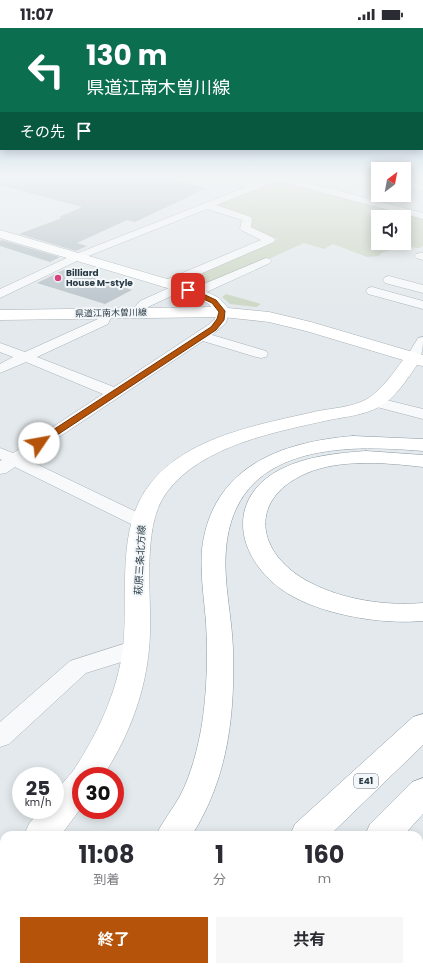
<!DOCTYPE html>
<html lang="ja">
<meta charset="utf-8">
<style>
body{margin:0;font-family:Poppins,"Noto Sans JP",sans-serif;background:#f7f7f7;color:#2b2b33;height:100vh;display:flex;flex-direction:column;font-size:15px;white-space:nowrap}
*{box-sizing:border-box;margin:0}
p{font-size:13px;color:#7c7c81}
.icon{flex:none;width:22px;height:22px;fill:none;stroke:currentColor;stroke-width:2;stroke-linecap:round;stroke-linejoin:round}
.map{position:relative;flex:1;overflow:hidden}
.panel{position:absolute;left:0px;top:803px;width:423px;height:140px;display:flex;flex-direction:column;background:#fff;border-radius:12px 12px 0 0;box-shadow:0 2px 10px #0003}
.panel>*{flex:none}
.banner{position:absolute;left:0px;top:0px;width:423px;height:122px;box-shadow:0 2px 10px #0003;background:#0b6e4f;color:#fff;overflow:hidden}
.needle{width:26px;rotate:32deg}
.controls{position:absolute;left:371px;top:134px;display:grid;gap:8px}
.controls a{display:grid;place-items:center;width:40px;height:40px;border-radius:0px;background:#fff;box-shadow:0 2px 10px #0003;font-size:20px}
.speed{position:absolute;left:12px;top:739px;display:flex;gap:8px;font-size:20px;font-weight:700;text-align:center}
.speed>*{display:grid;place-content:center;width:52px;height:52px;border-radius:50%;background:#fff;box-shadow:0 2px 10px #0003;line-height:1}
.speed small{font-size:10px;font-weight:400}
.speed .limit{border:6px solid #d22;background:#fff;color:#111}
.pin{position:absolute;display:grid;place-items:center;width:34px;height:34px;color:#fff;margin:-17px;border-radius:8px;box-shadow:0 2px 6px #0006}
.me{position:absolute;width:44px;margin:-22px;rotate:57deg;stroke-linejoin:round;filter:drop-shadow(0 0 3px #0008)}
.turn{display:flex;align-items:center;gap:14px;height:84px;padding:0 20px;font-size:18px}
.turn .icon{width:52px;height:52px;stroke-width:2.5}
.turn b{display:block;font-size:28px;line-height:34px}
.then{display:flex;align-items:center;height:38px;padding:0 20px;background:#0003;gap:8px;font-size:15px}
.eta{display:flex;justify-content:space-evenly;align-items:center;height:68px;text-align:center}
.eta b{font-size:24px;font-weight:700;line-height:28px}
.action{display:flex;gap:8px;margin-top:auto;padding:8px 20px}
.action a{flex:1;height:46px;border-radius:0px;background:#b45309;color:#fff;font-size:16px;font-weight:700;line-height:46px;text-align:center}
.action a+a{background:#f7f7f7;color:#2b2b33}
.status{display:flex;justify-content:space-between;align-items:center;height:28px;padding:0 20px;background:#fff;direction:ltr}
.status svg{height:11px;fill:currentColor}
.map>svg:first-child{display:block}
.green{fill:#cdd7c4;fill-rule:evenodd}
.building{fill:#bac4ca}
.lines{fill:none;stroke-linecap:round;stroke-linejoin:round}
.street-casing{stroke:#a8b1b7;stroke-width:1}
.secondary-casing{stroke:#a8b1b7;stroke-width:1}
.highway-casing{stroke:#8a9aa4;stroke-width:1}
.street{fill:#f7f9fa;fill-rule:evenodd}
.secondary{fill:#fff;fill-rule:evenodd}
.highway{fill:#fff;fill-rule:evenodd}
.route{fill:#b45309;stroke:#753606}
.poi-dot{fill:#d8427d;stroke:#f3f7f9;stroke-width:1.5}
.labels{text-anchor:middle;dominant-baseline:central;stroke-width:4;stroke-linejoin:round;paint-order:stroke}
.far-poi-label{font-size:9px;font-weight:bold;fill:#2a3b46;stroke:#f3f7f9;text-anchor:start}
.far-street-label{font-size:9px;fill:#2a3b46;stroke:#f3f7f9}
.shield{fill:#f3f7f9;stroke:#66737c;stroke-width:1}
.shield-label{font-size:9px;font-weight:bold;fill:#2a3b46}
.street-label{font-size:10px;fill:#2a3b46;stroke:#f3f7f9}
</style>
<div class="status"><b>11:07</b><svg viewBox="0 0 49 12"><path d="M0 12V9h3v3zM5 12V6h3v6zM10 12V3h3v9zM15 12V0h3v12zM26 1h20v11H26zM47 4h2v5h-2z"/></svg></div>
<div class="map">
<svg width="423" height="943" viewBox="0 0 423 943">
<rect width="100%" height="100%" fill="#e3e9ec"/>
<path class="green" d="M273,151L423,188V218L419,220L401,218L382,225L379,228L367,229L333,216L324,221L304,215L196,264L172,257L278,211L265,209L249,200L244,192L211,176ZM378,189H404V215H378Z
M226,266L261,276L256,279L230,276L222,269Z"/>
<path class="building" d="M0,150H164L207,160L135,194L127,192L77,215L87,218L76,223L19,206L62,190L59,189L82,179L0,157Z
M2,212L60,229L50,234L0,218V213Z
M65,241L132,262L105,276L37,255Z"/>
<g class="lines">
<g class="street-casing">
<path id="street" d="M223,150H238L255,155L268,150H290L423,185V191L278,153L216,177L251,189L252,191L251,199L274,210L275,212L274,214L177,256H184L186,259L184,262L148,279L145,287H135L134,280L140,273L171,259H163L161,256L163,253L261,212L241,202L240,200L242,192L207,181L81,231L0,270V261L73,227L246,159L225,152Z
M404,153L423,157V163L404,159Z
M420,225H423V232L416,230L414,228L416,226Z
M266,230L270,231L272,233L270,235L200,267H192L190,264L192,261Z
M389,248L423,257V265L385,255L383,252L385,249Z
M372,259L423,273V281L368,266L366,263L368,260Z
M223,280L228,281L229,284L226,295L212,307L266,323L268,326L266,329L261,330L256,329L203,313L26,431L149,490L151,494L149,498L142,500L135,498L15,439L6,445L0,446V433L2,432L0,431V420L13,425L103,366L26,334L0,345V336L13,329L0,324V315L25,324L98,291L102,282H112L113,285L108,296L37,329L114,359L208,297L215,291L218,281Z
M423,309C423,318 423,325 418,333L413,334L408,333L406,330L418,310Z
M374,369L423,381V391L369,377L366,374L369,371Z
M136,612L144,615L147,621L144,627L86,645L9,716L0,719V694L70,633Z"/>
</g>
<g class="secondary-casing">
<path id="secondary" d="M0,202L201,261L219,270L228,280L269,284L311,294L423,327V338L417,337C407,351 395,371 379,379C364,387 345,389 329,392C276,404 202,417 167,464C139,500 154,577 149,621C145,666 128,710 103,748H81V780L61,807H24L29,796L40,782H55V764C61,757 68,749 73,743C98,705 117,665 123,620C129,566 115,501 150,456C187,408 262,396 318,383C334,380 353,379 367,371C381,363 393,345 403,332L306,303L269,294L223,289L0,292V282L211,279L209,276L191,267L0,210Z
M4,827V862L0,864V829Z"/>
</g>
<g class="highway-casing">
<path id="highway" d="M353,408L423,411V423C342,416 235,416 226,521C223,554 232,588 233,621C235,687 228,750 192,807H156C163,793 172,782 180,768C191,747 198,720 202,696C207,663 208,627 206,594C204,570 200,545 202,521C212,439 280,414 353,408Z
M366,423L423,427V439C388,435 346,431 312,443C246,468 254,526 311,555C344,572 386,578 423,575V593C381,597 315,586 281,561C236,528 225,470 281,441C307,428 338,425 366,423Z
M423,686V717L330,807H290L295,796L413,689Z
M423,750V786L404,807H365L370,796L412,754Z
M423,832V869L419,870V834Z
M33,939H74L72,943H31Z
M129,939H170L168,943H127Z
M220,939H260L258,943H218Z
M303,939H343L341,943H301Z"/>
</g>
<use href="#street" class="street"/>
<use href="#secondary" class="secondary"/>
<use href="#highway" class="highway"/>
</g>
<linearGradient id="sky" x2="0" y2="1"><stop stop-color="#8ab9de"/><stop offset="0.53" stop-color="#f2f5f6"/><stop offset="1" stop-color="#f2f5f6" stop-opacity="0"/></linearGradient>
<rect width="423" height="282" fill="url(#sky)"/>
<path class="route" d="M186,260H190L216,272L225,283L224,292L216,302L42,417H36L35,415L36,413L211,299L217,291L219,284L212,275L186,263Z"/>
<circle class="poi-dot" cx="58" cy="250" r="4"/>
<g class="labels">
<g class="far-poi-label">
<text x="66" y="245">Billiard<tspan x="66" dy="10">House M-style</tspan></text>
</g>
<g class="far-street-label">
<text transform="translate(111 285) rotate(-1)">県道江南木曽川線</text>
</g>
<rect class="shield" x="354" y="746" width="24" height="14" rx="3"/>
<g class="shield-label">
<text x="366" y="753">E41</text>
</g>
<g class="street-label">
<text transform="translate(140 532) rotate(-87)">萩原三条北方線</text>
</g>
</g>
</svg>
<div class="controls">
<a><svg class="needle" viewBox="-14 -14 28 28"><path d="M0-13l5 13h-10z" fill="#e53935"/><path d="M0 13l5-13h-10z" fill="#7c7c81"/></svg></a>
<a><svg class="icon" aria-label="sound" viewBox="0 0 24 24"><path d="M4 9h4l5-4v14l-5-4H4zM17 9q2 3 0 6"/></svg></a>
</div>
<div class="speed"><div>25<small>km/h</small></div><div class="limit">30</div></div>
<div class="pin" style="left:188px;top:262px;background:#d93025"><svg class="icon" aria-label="arrive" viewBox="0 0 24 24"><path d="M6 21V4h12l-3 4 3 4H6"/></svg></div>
<svg class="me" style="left:39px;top:415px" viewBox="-20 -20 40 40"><circle r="19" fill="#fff"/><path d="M0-13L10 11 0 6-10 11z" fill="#b45309"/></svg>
<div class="banner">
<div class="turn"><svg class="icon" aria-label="left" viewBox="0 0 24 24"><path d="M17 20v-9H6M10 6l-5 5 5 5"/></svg><div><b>130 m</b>県道江南木曽川線</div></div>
<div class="then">その先<svg class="icon" aria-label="arrive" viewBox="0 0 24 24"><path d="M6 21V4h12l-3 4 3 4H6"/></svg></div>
</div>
<section class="panel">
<div class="eta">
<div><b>11:08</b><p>到着</p></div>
<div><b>1</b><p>分</p></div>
<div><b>160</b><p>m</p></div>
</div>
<div class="action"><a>終了</a><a>共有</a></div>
</section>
</div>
